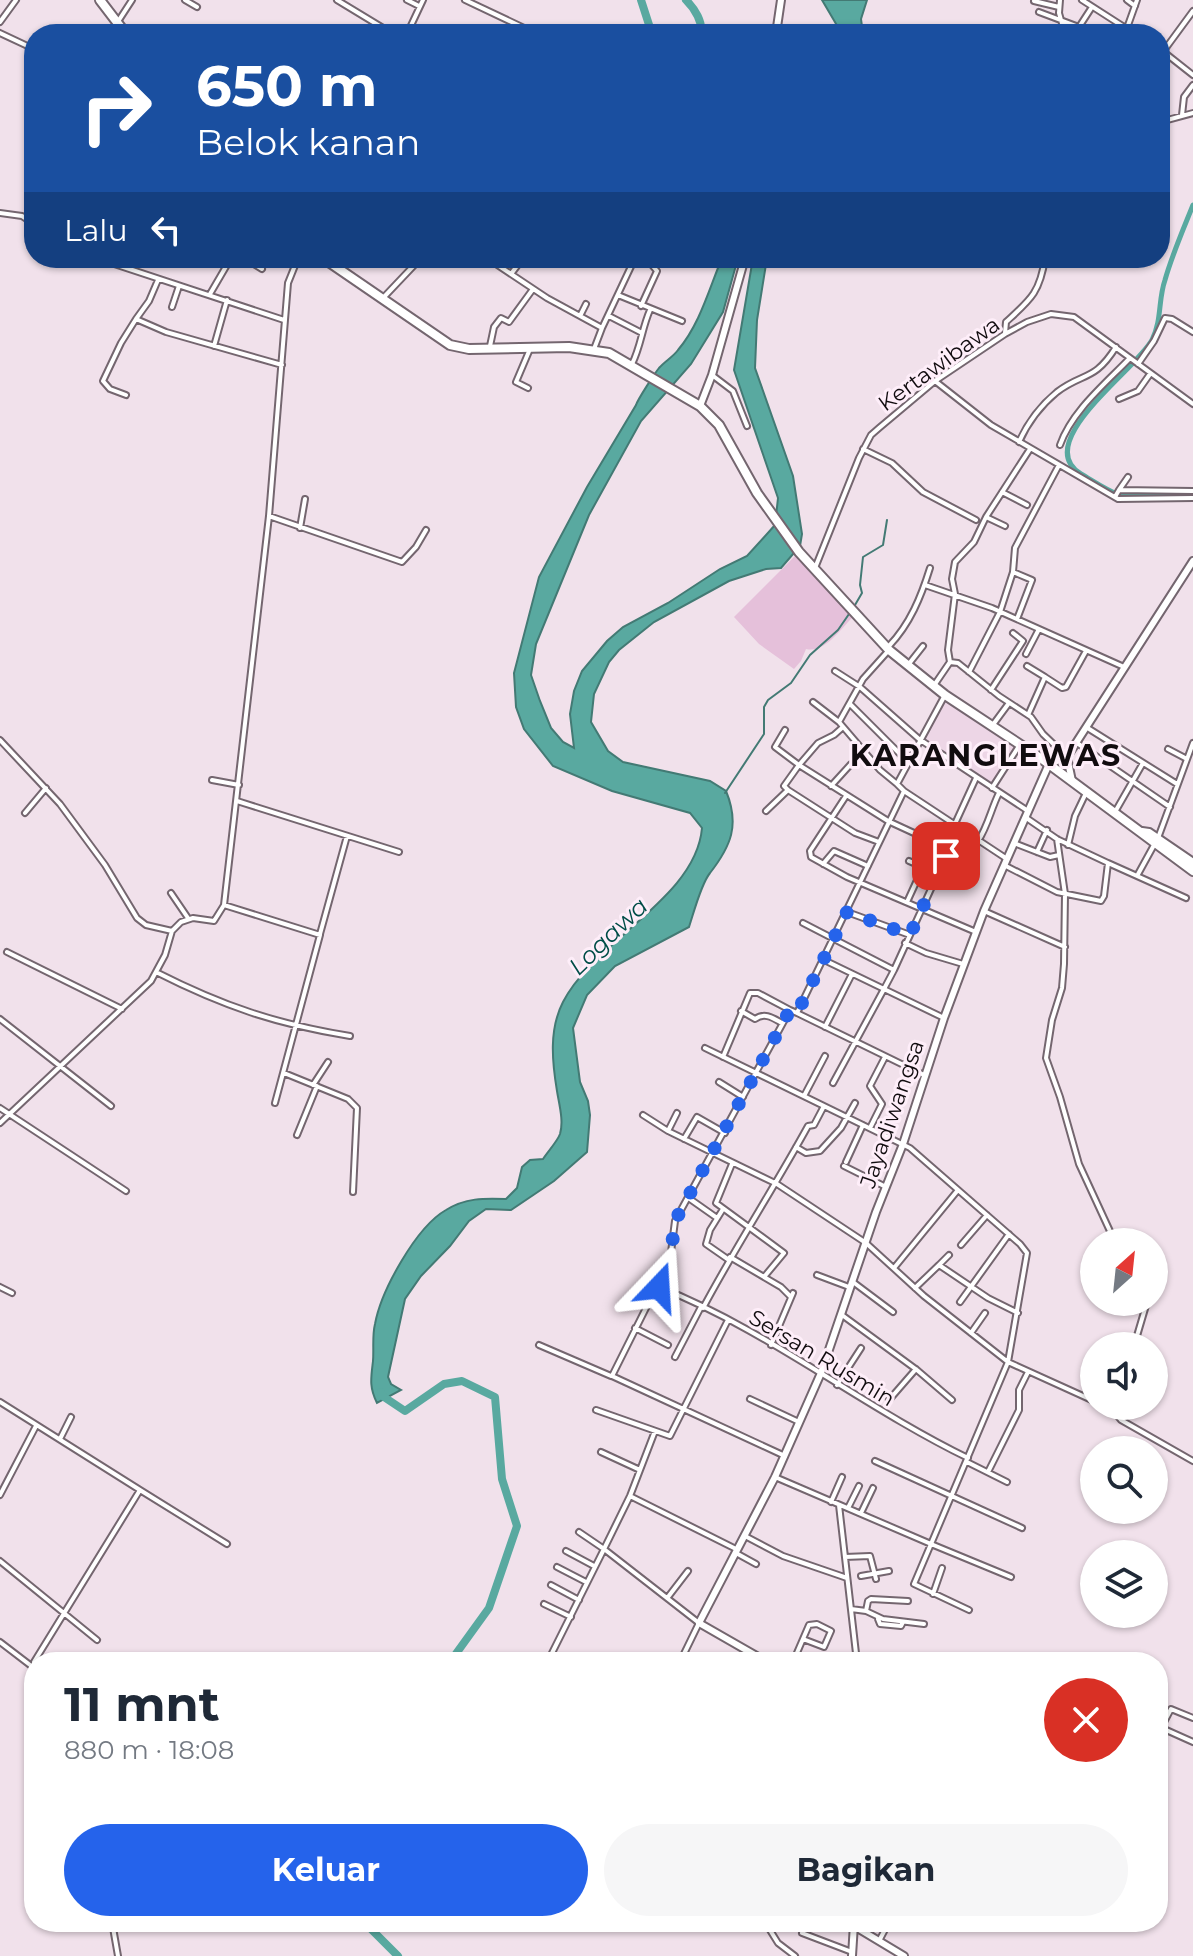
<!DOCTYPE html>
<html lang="id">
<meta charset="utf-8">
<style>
body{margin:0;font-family:Montserrat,sans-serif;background:#f6f6f7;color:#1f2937;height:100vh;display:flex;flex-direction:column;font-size:30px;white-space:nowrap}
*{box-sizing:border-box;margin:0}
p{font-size:26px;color:#747a83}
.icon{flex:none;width:44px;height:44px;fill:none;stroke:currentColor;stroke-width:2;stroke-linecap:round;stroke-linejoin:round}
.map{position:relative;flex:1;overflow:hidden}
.drawer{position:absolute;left:24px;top:1652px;width:1144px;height:280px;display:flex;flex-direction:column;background:#fff;border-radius:32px;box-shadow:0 2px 6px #0004}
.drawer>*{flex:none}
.banner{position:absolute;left:24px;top:24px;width:1146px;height:244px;border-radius:32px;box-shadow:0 2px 6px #0004;background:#1a4fa0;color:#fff;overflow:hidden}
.needle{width:52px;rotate:27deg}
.tools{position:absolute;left:1080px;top:1228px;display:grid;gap:16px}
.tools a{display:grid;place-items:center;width:88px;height:88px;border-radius:50%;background:#fff;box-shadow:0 2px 6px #0004;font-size:40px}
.pin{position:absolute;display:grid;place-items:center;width:68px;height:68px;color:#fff;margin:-34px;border-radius:16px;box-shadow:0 4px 12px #0006}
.me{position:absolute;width:88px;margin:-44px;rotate:20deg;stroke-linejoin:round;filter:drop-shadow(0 0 6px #0008)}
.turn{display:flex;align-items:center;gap:28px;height:168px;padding:0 40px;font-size:36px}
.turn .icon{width:104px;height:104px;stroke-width:2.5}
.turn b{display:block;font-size:56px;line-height:68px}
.then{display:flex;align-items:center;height:76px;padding:0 40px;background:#0003;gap:16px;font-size:30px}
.round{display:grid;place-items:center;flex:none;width:84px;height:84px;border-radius:42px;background:#f6f6f7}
.head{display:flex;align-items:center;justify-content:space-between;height:136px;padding:0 40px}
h1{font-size:48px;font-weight:700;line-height:60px}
.button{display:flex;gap:16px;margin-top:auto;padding:16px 40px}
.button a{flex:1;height:92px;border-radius:48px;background:#2563eb;color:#fff;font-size:32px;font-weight:700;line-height:92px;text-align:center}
.button a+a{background:#f6f6f7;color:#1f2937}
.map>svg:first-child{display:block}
.built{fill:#edd6e6}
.green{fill:#e5c0da}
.water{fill:#59a9a0;stroke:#437a74;stroke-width:2}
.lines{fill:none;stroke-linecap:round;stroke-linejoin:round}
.stream{stroke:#437a74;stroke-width:2}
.canal{stroke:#59a9a0;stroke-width:5}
.river{stroke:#59a9a0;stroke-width:8}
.street-casing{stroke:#74666f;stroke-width:8}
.secondary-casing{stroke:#74666f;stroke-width:10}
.highway-casing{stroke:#74666f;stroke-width:12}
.street{stroke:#fff;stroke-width:4}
.secondary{stroke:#fff;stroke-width:6}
.highway{stroke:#fff;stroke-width:8}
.route{stroke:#2563eb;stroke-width:14;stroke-dasharray:0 25.2}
.labels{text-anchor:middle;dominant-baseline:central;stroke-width:6;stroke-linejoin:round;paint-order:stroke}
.street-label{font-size:22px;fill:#110c0f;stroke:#feeef9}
.water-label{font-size:24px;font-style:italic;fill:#004d47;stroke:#feeef9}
.district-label{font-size:30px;font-weight:bold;letter-spacing:2px;fill:#110c0f;stroke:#feeef9}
</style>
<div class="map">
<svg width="1193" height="1956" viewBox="0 0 1193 1956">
<rect width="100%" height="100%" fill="#f1e1eb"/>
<path class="built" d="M945,695L1018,745L992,787L923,741Z"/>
<path class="green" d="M799,552L854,616C842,627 825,654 806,649L801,661L794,669L759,644L734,617Z"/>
<path class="water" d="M822,0H867L861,19L863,34H842Z
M722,258H738L723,312L691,364L641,421L589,515L536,644L531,675L540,701L551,728L563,742L574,748L570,714L574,691L582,671L607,641L623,627L668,603L720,569L747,556L775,525L778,498L734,370L753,258H767L757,320L755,368L793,476L802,534L800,546L781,568L766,569L729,581L654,622L619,650L609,662L594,694L591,722L608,751L623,762L710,781L726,791C740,825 731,846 710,873C701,884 694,912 689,927L615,966L587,995L573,1028L580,1082L588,1101L590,1115L587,1152L554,1181L511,1210L486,1209L469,1221L450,1246L421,1276L405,1299L388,1377L391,1384L401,1390L377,1403C369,1387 371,1378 373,1361C374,1349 372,1336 375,1324C381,1291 416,1227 446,1210C465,1198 484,1198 506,1199L517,1188L522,1167L530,1160L543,1159C548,1151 557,1142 560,1134C564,1121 559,1104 557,1091C552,1061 549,1029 563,1002C595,940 696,898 702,828L690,813L612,791L553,766L524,729L516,707L514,673L539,577L587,487L636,405C638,399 655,373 659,368C665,361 673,357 678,350C700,324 709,289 722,258Z"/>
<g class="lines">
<path class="stream" d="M855,605L862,593L860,585L863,557L883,545L887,520
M725,793L764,734V707L768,700L791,683L810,655L838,630L849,614"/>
<path class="canal" d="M1193,205C1183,230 1172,255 1165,280C1158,300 1162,320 1152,340C1136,370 1030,443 1081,474C1093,481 1106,490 1119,495C1135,499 1175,494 1193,493"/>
<path class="river" d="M641,0L652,34
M686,0C695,9 703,22 701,34
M381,1392V1395L405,1411L444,1384L462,1381L495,1397L502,1479L517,1526L489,1608L450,1662
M364,1922L398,1956"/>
<g class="street-casing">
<path id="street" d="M185,0L197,7
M337,0L393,34
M407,0L419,6
M465,0L537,34
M1060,0L1059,13L1065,34
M1082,0L1135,34
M1127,0L1135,6
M1034,1L1059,7
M1039,12L1079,27L1092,7
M119,20L132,0
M0,22L16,0
M1127,28L1137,0
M0,33L34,49
M407,34L423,0
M1160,49L1193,75
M1160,56L1193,11
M1182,115L1184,97L1193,85
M1160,122L1193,113
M0,213L22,216L34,224
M96,258L284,320
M244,258L262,269
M487,258L547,298L602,328L635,258
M511,274L523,258
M158,280L149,301L136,319L166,332L282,365
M210,294L231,258
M618,295L682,321
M384,297L421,258
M641,306L657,271L651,264
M172,307L179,286
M580,316L586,304
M609,316L642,333
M1005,333L1006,322C1030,300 1040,293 1045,258
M214,346L227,300
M490,346L494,327L501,318L509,322L533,289
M594,349L602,328
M632,364C641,346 642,328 650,310
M1138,364L1154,341L1165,318L1172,319L1193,332
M712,375L733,391L747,426
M935,381L991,425L1118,499L1193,498
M528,388L516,382L530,349
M126,395L110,389L103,381L121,343L136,319
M1119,399L1138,391L1150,374
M1019,442C1028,422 1040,406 1057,392C1083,372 1094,382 1116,347
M1060,445C1072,411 1105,384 1130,358
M863,449L892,463L923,492L976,520
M1119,490L1128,477
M1002,492L1027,505
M1115,497L1119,490L1193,491
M269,516L402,562L416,547L426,530
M986,517L1005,526
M300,528L305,499
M815,568L859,458L871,435L879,428L935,381L1005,334L1027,322L1051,314L1074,317L1193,404
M1013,572L1032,580L1017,619
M925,585L992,608L1124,667
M889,646C910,624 921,597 930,568
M889,650L863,679L839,722L880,770L897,784
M1026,654L1039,629
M950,662L958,663L999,696L1031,717L1043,734L1067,757
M908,665L923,646
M1027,666L1045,677L1028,715
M835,671L860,687L919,739L1028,811
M969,672L1000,612L1013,572L1015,548L1059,465
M1045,677L1062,688L1066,687L1086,651
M935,684L950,662L948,650L955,594L952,579L955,562L974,542L986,517L1030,449
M991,690L1023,641L1013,633
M813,702L839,722
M850,704L908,762
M992,726L1009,703
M1086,727L1177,784
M0,740L60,804L105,865L137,918L146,925L172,931
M1077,743L1170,807
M1168,749L1187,759
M212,780L239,785
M831,786L851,764
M992,788L1019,746
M788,790L855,833L879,842
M904,791L1007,859
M846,796L810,851L811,857L847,877L976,932
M237,801L399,852
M766,811L788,790L784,786L799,765L775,747L785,730
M1115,812L1143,763
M25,813L46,788
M1025,817L1057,839L1108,863
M954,826L976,778
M1158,838L1193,743
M1057,839L1065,894L1064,964L1062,988L1052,1020L1046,1058L1060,1097L1079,1164L1115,1242
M978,841C988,826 991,809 999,793
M1014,843L1050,857L1059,855
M940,845L950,824
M1068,845L1075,816L1086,793
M1037,852L1047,830
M917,853L924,837
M823,864L834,851L868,866
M1004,865L1057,892L1101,901L1104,896L1108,863L1137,876L1154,845
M1137,876L1186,898
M171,893L188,918
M907,902L923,867L909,861
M224,905L320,935L275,1103
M984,911L1065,947
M847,912L910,935
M803,923L894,970L946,856L940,845L888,821L799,765L818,743L834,735L843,727
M320,934L347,836
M905,943L926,953L963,964
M7,952L122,1009
M824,960L884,989L833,1083
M894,970L884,989L944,1018
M156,972C223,1006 276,1024 350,1036
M741,1011L755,1019C765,1012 773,1018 782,1023
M797,1013L924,1075
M0,1019L111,1106
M825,1027L852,974
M705,1048L910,1148L1020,1244L1027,1253L1008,1362L931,1544L775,1477
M723,1057L750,993H758L790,1010
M284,1073L348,1099L357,1108L353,1192
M719,1082L743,1097
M313,1085L328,1062
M804,1096L825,1056
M0,1108L126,1191
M677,1113L668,1131L777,1184L866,1243L924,1296L1008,1362L1094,1401
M643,1115L668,1131
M0,1123L151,981L165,955L172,931L181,922L193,918L214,921L224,905L269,516L288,283L298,258
M870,1128L882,1104L870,1086L885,1057
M297,1135L317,1086
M684,1139L697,1117L725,1133
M796,1147L806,1153L820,1151L841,1128L855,1103
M846,1162L863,1125
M732,1164L716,1203L784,1253L764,1277
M844,1166L886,1187
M690,1199L717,1218
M723,1209L710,1230L706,1244L729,1260
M961,1245L987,1215
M730,1257L781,1287L791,1297
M939,1265L949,1255
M894,1268L958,1190
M817,1275L849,1287
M853,1282L893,1312
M0,1287L12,1293
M659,1287C766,1329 863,1407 968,1458
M915,1288L939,1265L988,1298L1018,1313
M960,1302L1009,1234
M703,1308C736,1246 774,1188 808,1126L814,1125L824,1106
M842,1315L917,1370L952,1400
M635,1328L668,1345
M971,1333L985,1313
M539,1345L611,1376
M771,1345L793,1293
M1134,1346L1147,1302
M675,1357L701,1307
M837,1385L861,1348
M750,1399L799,1422
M889,1400L916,1369
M0,1402L140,1490L34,1662
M1104,1406L1113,1410L1121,1420L1193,1461
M596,1410L670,1436L728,1320
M60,1439L71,1417
M601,1452L640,1470
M785,1456L612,1376L670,1260L675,1221L790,1010L797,1013L904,791L897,784L945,695
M875,1461L1022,1528
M967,1462L1007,1482
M988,1472L1019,1410V1390L1028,1372
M140,1490L227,1544
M0,1495L36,1426
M630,1496L736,1549
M831,1502L842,1477
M839,1505L857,1662
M848,1508L859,1486
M861,1513L873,1488
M579,1532L604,1549L630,1496L655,1431
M745,1536L783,1556L847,1578
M566,1551L594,1566
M736,1553L756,1564
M845,1557L870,1556L876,1579
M0,1561L97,1640
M557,1567L586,1582
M861,1576L889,1571
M551,1585L579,1600
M933,1594L942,1568
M668,1597L688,1571
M544,1604L571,1617
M851,1609L866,1611L883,1619L924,1624
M969,1610L914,1584L931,1544L1011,1577
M866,1611L868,1601L871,1599L908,1601
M878,1619L880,1624L901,1626L903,1622
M0,1642L34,1668
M551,1655L604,1549L699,1623L680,1662
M793,1662L809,1625L817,1624L831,1631L824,1647L803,1639
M1193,1718L1171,1709L1162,1726L1164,1729L1193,1742
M112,1922L118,1956
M765,1922L778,1943L795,1956
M802,1933L852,1952
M879,1941L889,1922"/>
</g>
<g class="secondary-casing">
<path id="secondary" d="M776,34L781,0
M700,406L712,375L745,258
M1067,757L1193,561
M1067,757L1072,781
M767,1662L699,1623L775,1477L821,1373L876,1212L903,1144L944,1018L984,911L1049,764L1067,757
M854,1922L859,1929L904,1956
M852,1956L854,1924"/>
</g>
<g class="highway-casing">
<path id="highway" d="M100,0L126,34
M323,258L450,345L469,349L569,347L609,353L700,406L719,425L757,493L799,552L889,650L945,695L1042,759L1193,871
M1142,832L1149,833L1193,863"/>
</g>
<use href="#street" class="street"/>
<use href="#secondary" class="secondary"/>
<use href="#highway" class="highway"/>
</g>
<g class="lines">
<path class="route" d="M659,1287L670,1260L675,1221L790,1010L797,1013L847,912L910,935L946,856"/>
</g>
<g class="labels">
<g class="street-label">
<text transform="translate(939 364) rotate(-36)">Kertawibawa</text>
<text transform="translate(892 1114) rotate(-71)">Jayadiwangsa</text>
<text transform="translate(822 1358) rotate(31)">Sersan Rusmin</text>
</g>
<g class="water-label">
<text transform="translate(608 936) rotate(-44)">Logawa</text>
</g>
<g class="district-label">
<text x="986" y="755">KARANGLEWAS</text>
</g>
</g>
</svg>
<div class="tools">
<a><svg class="needle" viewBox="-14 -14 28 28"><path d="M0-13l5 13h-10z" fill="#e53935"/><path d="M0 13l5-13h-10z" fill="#747a83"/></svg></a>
<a><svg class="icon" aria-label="sound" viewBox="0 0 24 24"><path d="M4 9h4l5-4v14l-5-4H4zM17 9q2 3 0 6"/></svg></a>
<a><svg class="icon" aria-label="search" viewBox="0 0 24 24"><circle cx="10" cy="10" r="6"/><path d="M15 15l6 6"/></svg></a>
<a><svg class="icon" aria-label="layers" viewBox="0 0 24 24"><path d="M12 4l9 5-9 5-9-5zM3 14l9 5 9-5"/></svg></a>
</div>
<div class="pin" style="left:946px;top:856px;background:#d93025"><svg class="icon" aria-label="arrive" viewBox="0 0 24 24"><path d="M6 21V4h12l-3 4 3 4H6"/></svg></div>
<svg class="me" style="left:659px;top:1287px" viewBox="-20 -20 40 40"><path d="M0-17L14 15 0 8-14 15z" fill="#2563eb" stroke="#fff" stroke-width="4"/></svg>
<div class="banner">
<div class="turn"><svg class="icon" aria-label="right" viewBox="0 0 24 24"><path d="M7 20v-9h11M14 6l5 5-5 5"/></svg><div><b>650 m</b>Belok kanan</div></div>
<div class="then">Lalu<svg class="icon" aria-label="left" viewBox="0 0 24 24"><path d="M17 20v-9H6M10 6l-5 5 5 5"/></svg></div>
</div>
<section class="drawer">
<div class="head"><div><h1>11 mnt</h1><p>880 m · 18:08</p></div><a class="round" style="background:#d93025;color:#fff"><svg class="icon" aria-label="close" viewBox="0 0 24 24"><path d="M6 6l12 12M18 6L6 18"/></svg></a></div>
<div class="button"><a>Keluar</a><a>Bagikan</a></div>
</section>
</div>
